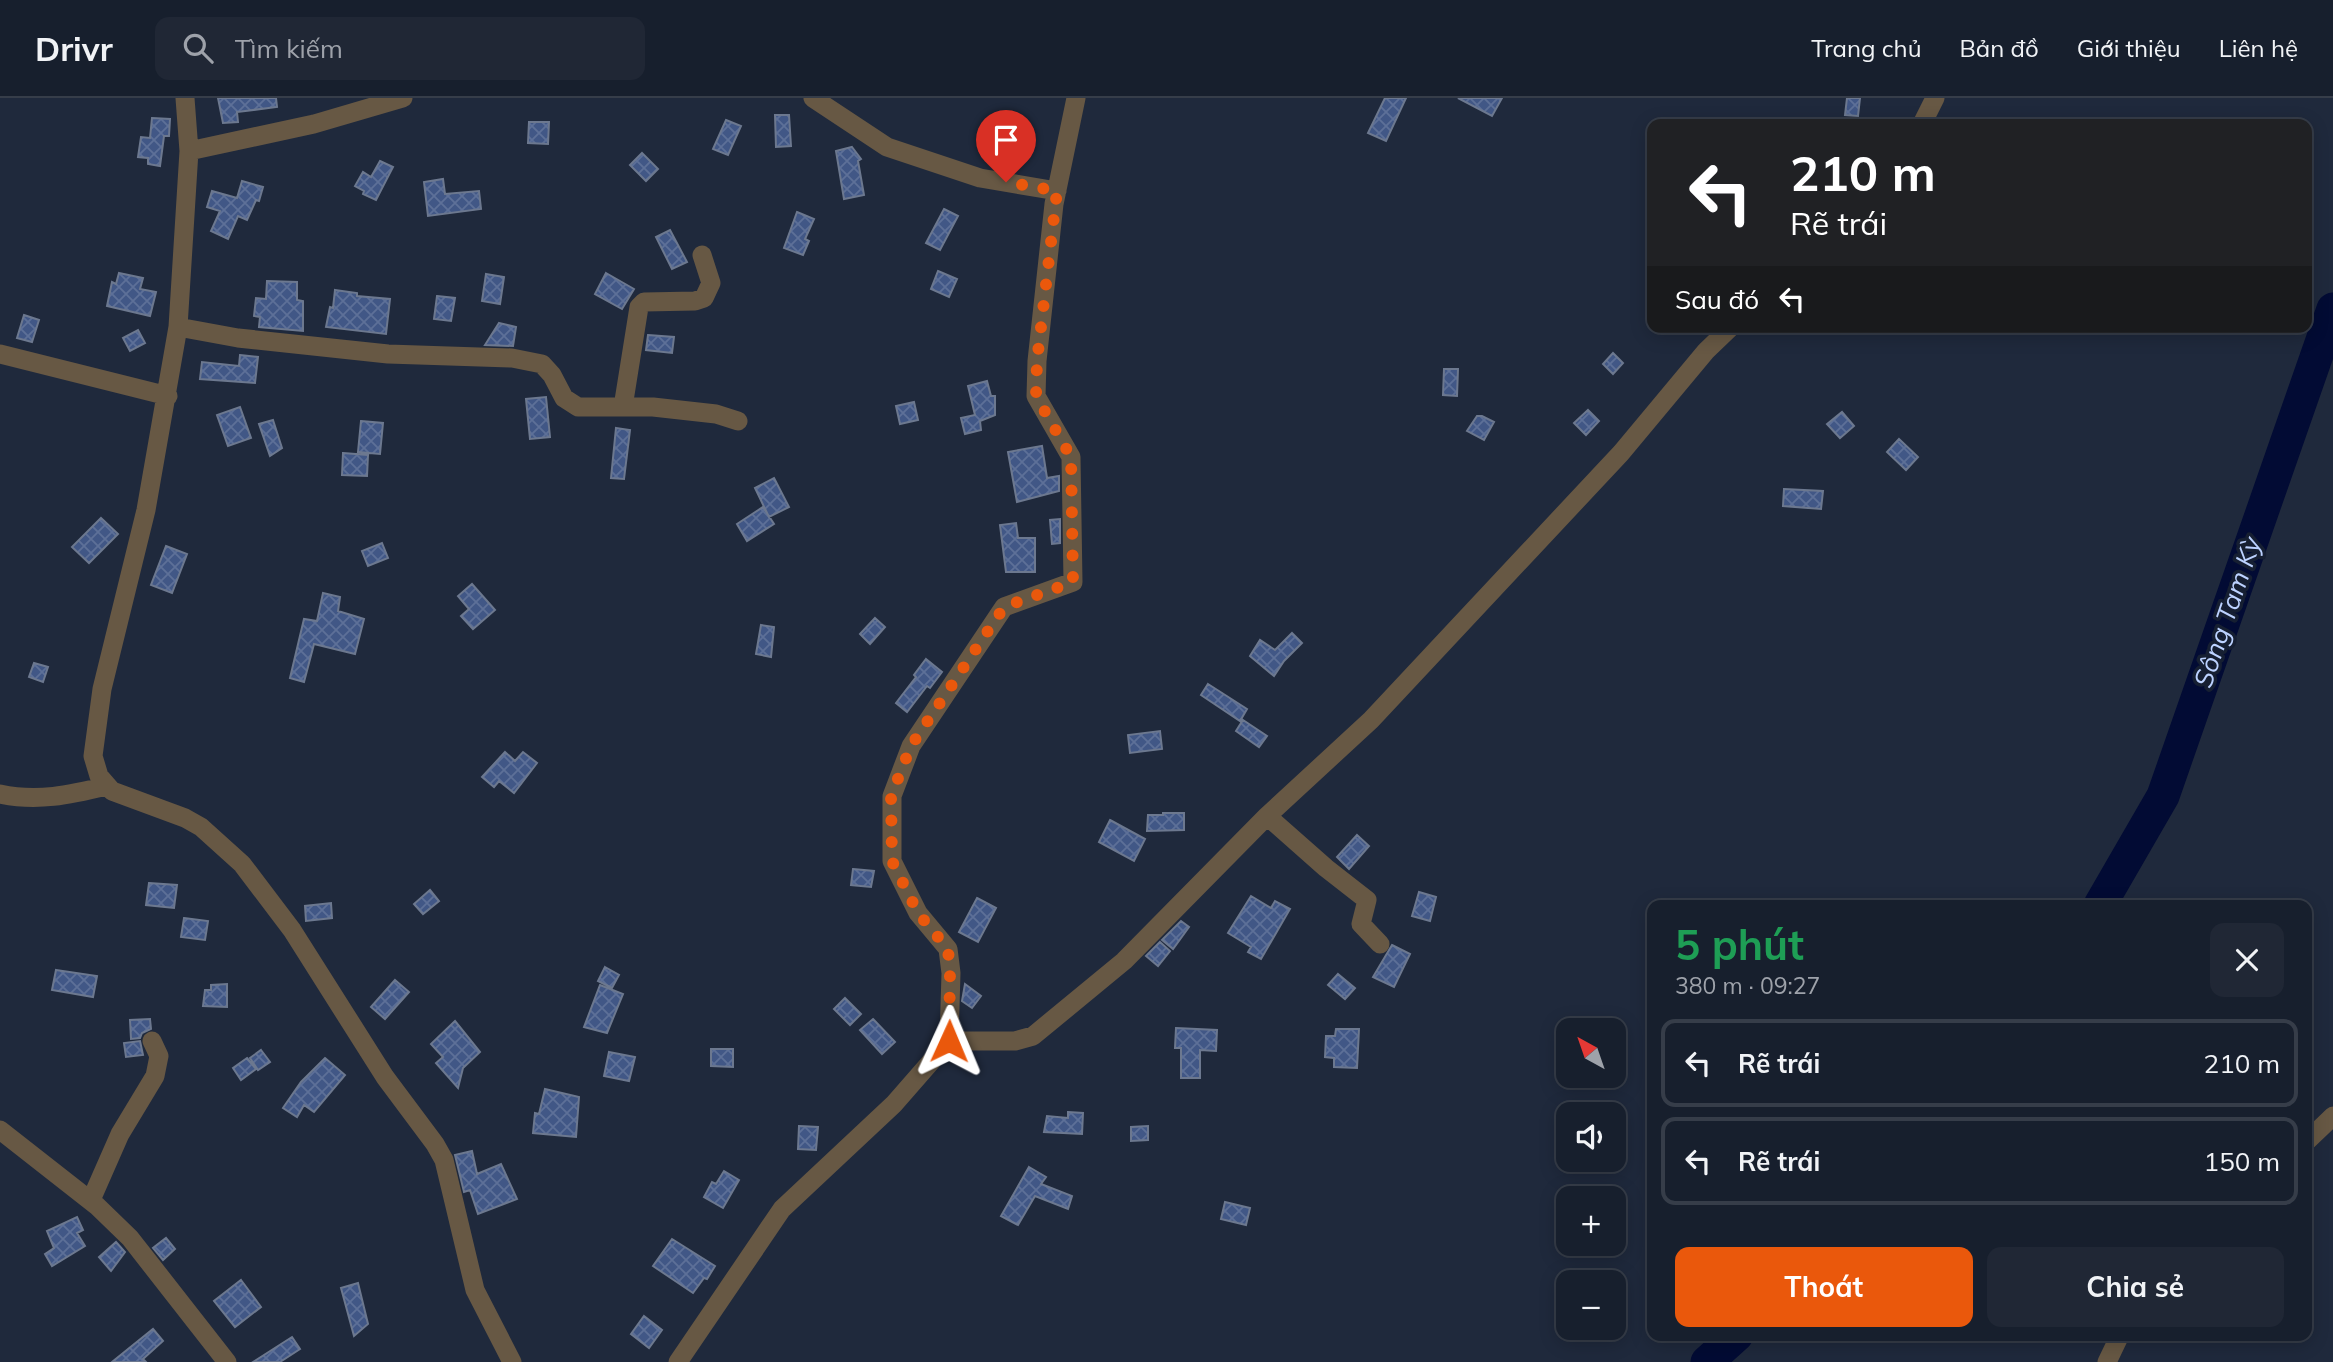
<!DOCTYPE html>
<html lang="vi">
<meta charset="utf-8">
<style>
body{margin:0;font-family:Mulish,sans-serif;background:#202735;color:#f1f3f6;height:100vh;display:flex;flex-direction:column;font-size:26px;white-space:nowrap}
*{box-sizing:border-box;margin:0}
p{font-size:23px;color:#9ea2aa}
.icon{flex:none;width:38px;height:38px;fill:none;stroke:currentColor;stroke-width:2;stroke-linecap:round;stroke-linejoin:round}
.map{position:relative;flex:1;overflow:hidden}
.sheet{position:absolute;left:1647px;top:802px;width:665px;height:441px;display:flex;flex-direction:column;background:#171f2d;border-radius:14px;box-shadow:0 4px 18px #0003,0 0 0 2px #363d49}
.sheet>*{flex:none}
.hud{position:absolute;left:1647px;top:21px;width:665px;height:214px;border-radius:14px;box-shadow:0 4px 18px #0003,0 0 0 2px #363d49;background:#202124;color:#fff;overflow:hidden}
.needle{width:46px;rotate:320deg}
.buttons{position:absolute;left:1556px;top:920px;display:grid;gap:14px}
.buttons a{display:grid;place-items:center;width:70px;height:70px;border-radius:14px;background:#171f2d;box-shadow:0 4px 18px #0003,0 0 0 2px #363d49;font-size:35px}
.pin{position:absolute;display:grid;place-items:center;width:60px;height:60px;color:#fff;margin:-72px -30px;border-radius:50% 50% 50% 0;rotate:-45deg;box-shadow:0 0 7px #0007}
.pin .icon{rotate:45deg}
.me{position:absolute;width:77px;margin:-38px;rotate:1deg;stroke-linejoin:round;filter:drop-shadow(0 0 5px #0008)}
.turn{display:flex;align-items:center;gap:24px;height:147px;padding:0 28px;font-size:32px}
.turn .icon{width:91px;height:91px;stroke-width:2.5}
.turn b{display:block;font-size:49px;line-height:60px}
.then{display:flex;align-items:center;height:66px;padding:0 28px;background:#0003;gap:14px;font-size:26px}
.round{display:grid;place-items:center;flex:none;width:74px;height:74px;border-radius:14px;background:#202735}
.headline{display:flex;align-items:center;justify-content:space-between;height:119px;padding:0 28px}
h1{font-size:42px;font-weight:700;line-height:52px;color:#1e9e55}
.button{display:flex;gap:14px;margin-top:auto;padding:14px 28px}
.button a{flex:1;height:80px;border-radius:14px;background:#ea580c;color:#fff;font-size:28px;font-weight:700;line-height:80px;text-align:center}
.button a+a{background:#202735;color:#f1f3f6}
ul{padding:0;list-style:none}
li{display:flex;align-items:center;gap:21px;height:88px;margin:0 14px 10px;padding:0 14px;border:4px solid #363d49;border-radius:14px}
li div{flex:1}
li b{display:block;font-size:26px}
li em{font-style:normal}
header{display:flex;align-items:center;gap:42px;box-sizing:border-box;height:98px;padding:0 35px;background:#171f2d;border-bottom:2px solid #363d49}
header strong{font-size:33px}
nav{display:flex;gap:38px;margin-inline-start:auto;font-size:24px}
.search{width:490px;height:63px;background:#202735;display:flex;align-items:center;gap:18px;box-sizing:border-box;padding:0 24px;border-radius:14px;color:#9ea2aa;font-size:26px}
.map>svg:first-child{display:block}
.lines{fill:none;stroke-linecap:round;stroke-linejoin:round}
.river{stroke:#020b34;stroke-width:33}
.building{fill:url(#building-cross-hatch);stroke:#6c788f;stroke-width:2}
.minor{stroke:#675844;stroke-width:19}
.route{stroke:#ea580c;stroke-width:12;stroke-dasharray:0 21.6}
.labels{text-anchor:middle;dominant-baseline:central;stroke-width:7;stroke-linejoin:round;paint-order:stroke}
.water-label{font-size:26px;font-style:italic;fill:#bcd2ff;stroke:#161f32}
</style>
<header>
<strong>Drivr</strong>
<div class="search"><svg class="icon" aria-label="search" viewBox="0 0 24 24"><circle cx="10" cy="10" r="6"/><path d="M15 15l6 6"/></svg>Tìm kiếm</div>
<nav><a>Trang chủ</a><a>Bản đồ</a><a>Giới thiệu</a><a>Liên hệ</a></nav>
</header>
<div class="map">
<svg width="2333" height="1264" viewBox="0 0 2333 1264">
<defs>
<pattern id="building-cross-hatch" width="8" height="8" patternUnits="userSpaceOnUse" patternTransform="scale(1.75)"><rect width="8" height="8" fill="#415786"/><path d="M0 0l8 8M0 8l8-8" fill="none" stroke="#5d7098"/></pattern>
</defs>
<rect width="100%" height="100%" fill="#1f293c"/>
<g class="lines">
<path class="river" d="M2100,807L2163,698L2333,211
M1707,1264L1737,1237"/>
</g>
<path class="building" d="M218,0H276L277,9L237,14L238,24L223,25Z
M1385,0H1406L1386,43L1368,35Z
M1458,0H1502L1492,18Z
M1847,0H1860L1858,18L1845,17Z
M775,17H789L791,48L776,49Z
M152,20L170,21L169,38H164L160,68L148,66V60L138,59L141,39L150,40Z
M726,22L741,28L728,57L713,51Z
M529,24H549L548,46L528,45Z
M852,49L861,61L858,63L864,97L844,101L836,53Z
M642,55L658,71L646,83L630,67Z
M380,63L393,69L376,102L363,96L364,93L355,88L363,74L371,79Z
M443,81L445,96L479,93L481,111L428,118L424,84Z
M242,83L263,89L259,103L256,102L247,122L238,118L228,141L211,133L220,113L207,109L212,93L237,100Z
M944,111L958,118L940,152L926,145Z
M797,114L814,121L805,141L809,143L803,157L784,150Z
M670,132L687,164L672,171L656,139Z
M938,173L957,181L949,199L931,191Z
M119,175L143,180L140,191L156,194L150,218L107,208L112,184L116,186Z
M606,175L634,191L622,211L595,196Z
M486,176L504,179L500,206L482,203Z
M267,183L297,184V202L303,203V233L259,229L260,219L254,218L256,200L266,201Z
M335,192L357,195V198L390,201L386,236L326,229L330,209L333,210Z
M437,198L455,200L451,223L434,221Z
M24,217L39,222L32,244L17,240Z
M499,225L516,229L513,248L485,247Z
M138,232L145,245L130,253L123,240Z
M648,237L674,239L672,255L646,252Z
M1613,255L1623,265L1613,276L1603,266Z
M240,257L258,259L255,285L200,281L202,264L239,268Z
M1444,271H1458L1457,298L1443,297Z
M987,283L991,298H995V317L980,323L981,332L965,336L961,320L975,317L968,288Z
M546,299L550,339L530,341L526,301Z
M914,304L918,322L900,326L896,308Z
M240,309L251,340L228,348L217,317Z
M1588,312L1599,323L1586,337L1574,325Z
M1842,314L1854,328L1840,340L1827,326Z
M1477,318H1482L1494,324L1484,342L1467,333Z
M273,322L282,350L270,358L259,326Z
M361,323L383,325L380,356L358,354Z
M616,330L630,332L624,381L611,380Z
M1899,341L1918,359L1906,372L1887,354Z
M1042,348L1047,380L1059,378V393L1017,404L1008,354Z
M343,355L368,357L367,378L342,377Z
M774,380L789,409L769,419L755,390Z
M1784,391L1823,393L1821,411L1783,408Z
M763,409L774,426L747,443L737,426Z
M101,420L118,436L89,465L72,449Z
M1060,421V445L1052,446L1050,422Z
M1016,425L1018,440H1035V474H1006L1000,427Z
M382,445L388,460L368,468L362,453Z
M166,448L187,456L172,495L151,487Z
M472,486L495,512L473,531L461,518L469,511L458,498Z
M323,495L340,499L338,513L364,521L355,556L314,546L304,584L290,580L304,521L317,523Z
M875,520L885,529L870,546L860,536Z
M761,527L774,529L771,559L756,556Z
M1292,535L1302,545L1284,563L1274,578L1250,558L1260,542L1275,552Z
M926,561L942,574L930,590L927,588L907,614L896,605L916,579L914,577Z
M34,565L48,569L43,584L29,579Z
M1208,586L1247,611L1240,623L1201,597Z
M1243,622L1267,638L1259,649L1236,633Z
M1160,633L1162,651L1130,655L1128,637Z
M505,654L515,663L523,654L537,665L514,695L499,683L494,689L482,679Z
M1163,715H1184V732L1147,733L1148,717H1163Z
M1110,722L1145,741L1134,763L1099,744Z
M1357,737L1369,748L1349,771L1337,759Z
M853,771L874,773L871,789L851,787Z
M149,785L177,787L174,810L146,807Z
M430,792L439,803L423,816L414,806Z
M1419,794L1436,799L1430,823L1412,818Z
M1251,798L1271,810L1275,803L1290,811L1261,861L1248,854L1251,849L1228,835Z
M977,800L996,810L978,844L959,834Z
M331,805L332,820L306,823L305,808Z
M184,820L208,823L205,842L181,839Z
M1181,823L1189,829L1173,851L1162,842Z
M1160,844L1170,853L1158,868L1146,858Z
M1392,847L1410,856L1394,889L1373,879Z
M605,869L619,877L612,890L598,883Z
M56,872L97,878L93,899L52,892Z
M1338,876L1355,890L1345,901L1328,887Z
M395,882L409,894L385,921L371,909Z
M227,886V909L203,908L205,892H211V887Z
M965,886L981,898L972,910L962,903Z
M600,887L623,896L607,935L584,929Z
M845,900L861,916L850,927L834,911Z
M150,921L151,931L142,935L140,940L131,941L130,922Z
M873,921L895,944L882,956L860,932Z
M455,923L480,954L463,970L458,990L436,965L443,959L431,946Z
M1176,930L1217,932L1216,953L1200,952V980H1181V950H1175Z
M1336,931H1359L1357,970L1334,969V960L1325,959L1326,938H1335Z
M140,943L143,957L126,959L124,945Z
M711,951H733V969L711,968Z
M261,952L270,964L258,972L250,960Z
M609,954L635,959L629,983L604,978Z
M247,960L256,971L241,982L233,970Z
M325,960L345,977L314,1014L304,1007L297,1019L283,1010L301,984Z
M545,991L579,999L576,1039L533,1035L535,1015L539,1016Z
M1068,1014L1083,1015L1082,1036L1044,1034L1047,1018L1068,1020Z
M799,1028L818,1029L816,1052L798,1051Z
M1148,1028V1042L1131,1043V1029Z
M472,1053L477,1076L501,1066L517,1101L478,1116L470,1092L464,1094L455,1057Z
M1029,1069L1046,1079L1041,1086L1072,1098L1068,1111L1035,1098L1018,1127L1001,1118Z
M724,1073L739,1082L723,1110L704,1099L712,1084L716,1086Z
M1225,1104L1250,1110L1246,1127L1221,1121Z
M77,1119L83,1132L77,1135L85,1148L52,1168L45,1156L54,1150L47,1133Z
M166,1140L175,1151L163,1162L153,1150Z
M672,1141L715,1168L707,1181L704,1180L693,1195L653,1168Z
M116,1144L125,1154L111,1173L99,1159Z
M241,1182L261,1209L235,1229L214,1203Z
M358,1185L368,1226L354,1238L341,1190Z
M644,1218L662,1232L649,1250L631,1236Z
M153,1231L163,1243L143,1261L146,1264H112Z
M292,1239L300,1251L280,1264H253Z"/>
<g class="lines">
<path class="minor" d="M185,0L189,53L178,229L146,412L102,591L93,658L99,678L112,693L185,720L201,729L242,766L292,832L385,979L435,1046L444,1062L475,1192L512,1264
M813,0L887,49L980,80L1057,93
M1922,26L1935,0
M189,53L314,26L403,0
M178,229L238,240L388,256L512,260L542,266L552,277L564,300L578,309H653L716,316L738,323
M0,256L168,298
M623,309L639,209L644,204L695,203L704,200L711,185L702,157
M0,696C37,704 70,697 106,688
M1267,718L1326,770L1367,802L1361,826L1380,846
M949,943H1015L1033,938L1124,863L1267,718L1371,622L1621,355L1706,253L1731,229
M0,1032L97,1108L130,1140L227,1264
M2306,1044L2333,1018
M91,1102L120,1036L155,978L159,958L152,943
M678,1264L782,1111L894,1006L949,943L951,875L948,851L918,815L892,763V698L911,648L1004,509L1073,484L1071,359L1036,298L1037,263L1054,106L1076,0
M2107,1264L2120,1237"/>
</g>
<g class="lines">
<path class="route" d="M949,943L950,875L948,851L918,815L892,763L891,698L911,648L1004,509L1073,484L1071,359L1036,298L1037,263L1057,93L1006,84"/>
</g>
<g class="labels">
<g class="water-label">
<text transform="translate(2227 514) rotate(-71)">Sông Tam Kỳ</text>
</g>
</g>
</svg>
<div class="buttons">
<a><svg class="needle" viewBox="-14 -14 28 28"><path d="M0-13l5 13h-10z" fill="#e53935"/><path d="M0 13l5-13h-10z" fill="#9ea2aa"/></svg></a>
<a><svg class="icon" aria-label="sound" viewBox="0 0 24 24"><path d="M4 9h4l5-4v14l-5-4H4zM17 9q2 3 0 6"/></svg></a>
<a>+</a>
<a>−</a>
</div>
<div class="pin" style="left:1006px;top:84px;background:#d93025"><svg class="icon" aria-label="arrive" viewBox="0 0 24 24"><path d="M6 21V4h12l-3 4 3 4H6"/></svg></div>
<svg class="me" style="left:949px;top:943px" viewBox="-20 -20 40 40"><path d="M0-17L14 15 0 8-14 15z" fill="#ea580c" stroke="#fff" stroke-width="4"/></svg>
<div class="hud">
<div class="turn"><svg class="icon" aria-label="left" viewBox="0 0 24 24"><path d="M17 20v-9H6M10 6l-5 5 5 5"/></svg><div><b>210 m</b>Rẽ trái</div></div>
<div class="then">Sau đó<svg class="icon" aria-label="left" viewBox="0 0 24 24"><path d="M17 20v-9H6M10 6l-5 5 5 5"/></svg></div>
</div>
<section class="sheet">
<div class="headline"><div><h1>5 phút</h1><p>380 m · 09:27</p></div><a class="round"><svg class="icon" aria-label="close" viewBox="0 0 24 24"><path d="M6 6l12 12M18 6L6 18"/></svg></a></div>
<ul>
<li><svg class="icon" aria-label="left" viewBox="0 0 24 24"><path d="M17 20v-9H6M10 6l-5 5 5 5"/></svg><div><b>Rẽ trái</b></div><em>210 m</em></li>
<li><svg class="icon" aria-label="left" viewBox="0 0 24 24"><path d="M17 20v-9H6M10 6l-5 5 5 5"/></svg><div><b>Rẽ trái</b></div><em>150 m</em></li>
</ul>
<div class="button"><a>Thoát</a><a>Chia sẻ</a></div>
</section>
</div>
